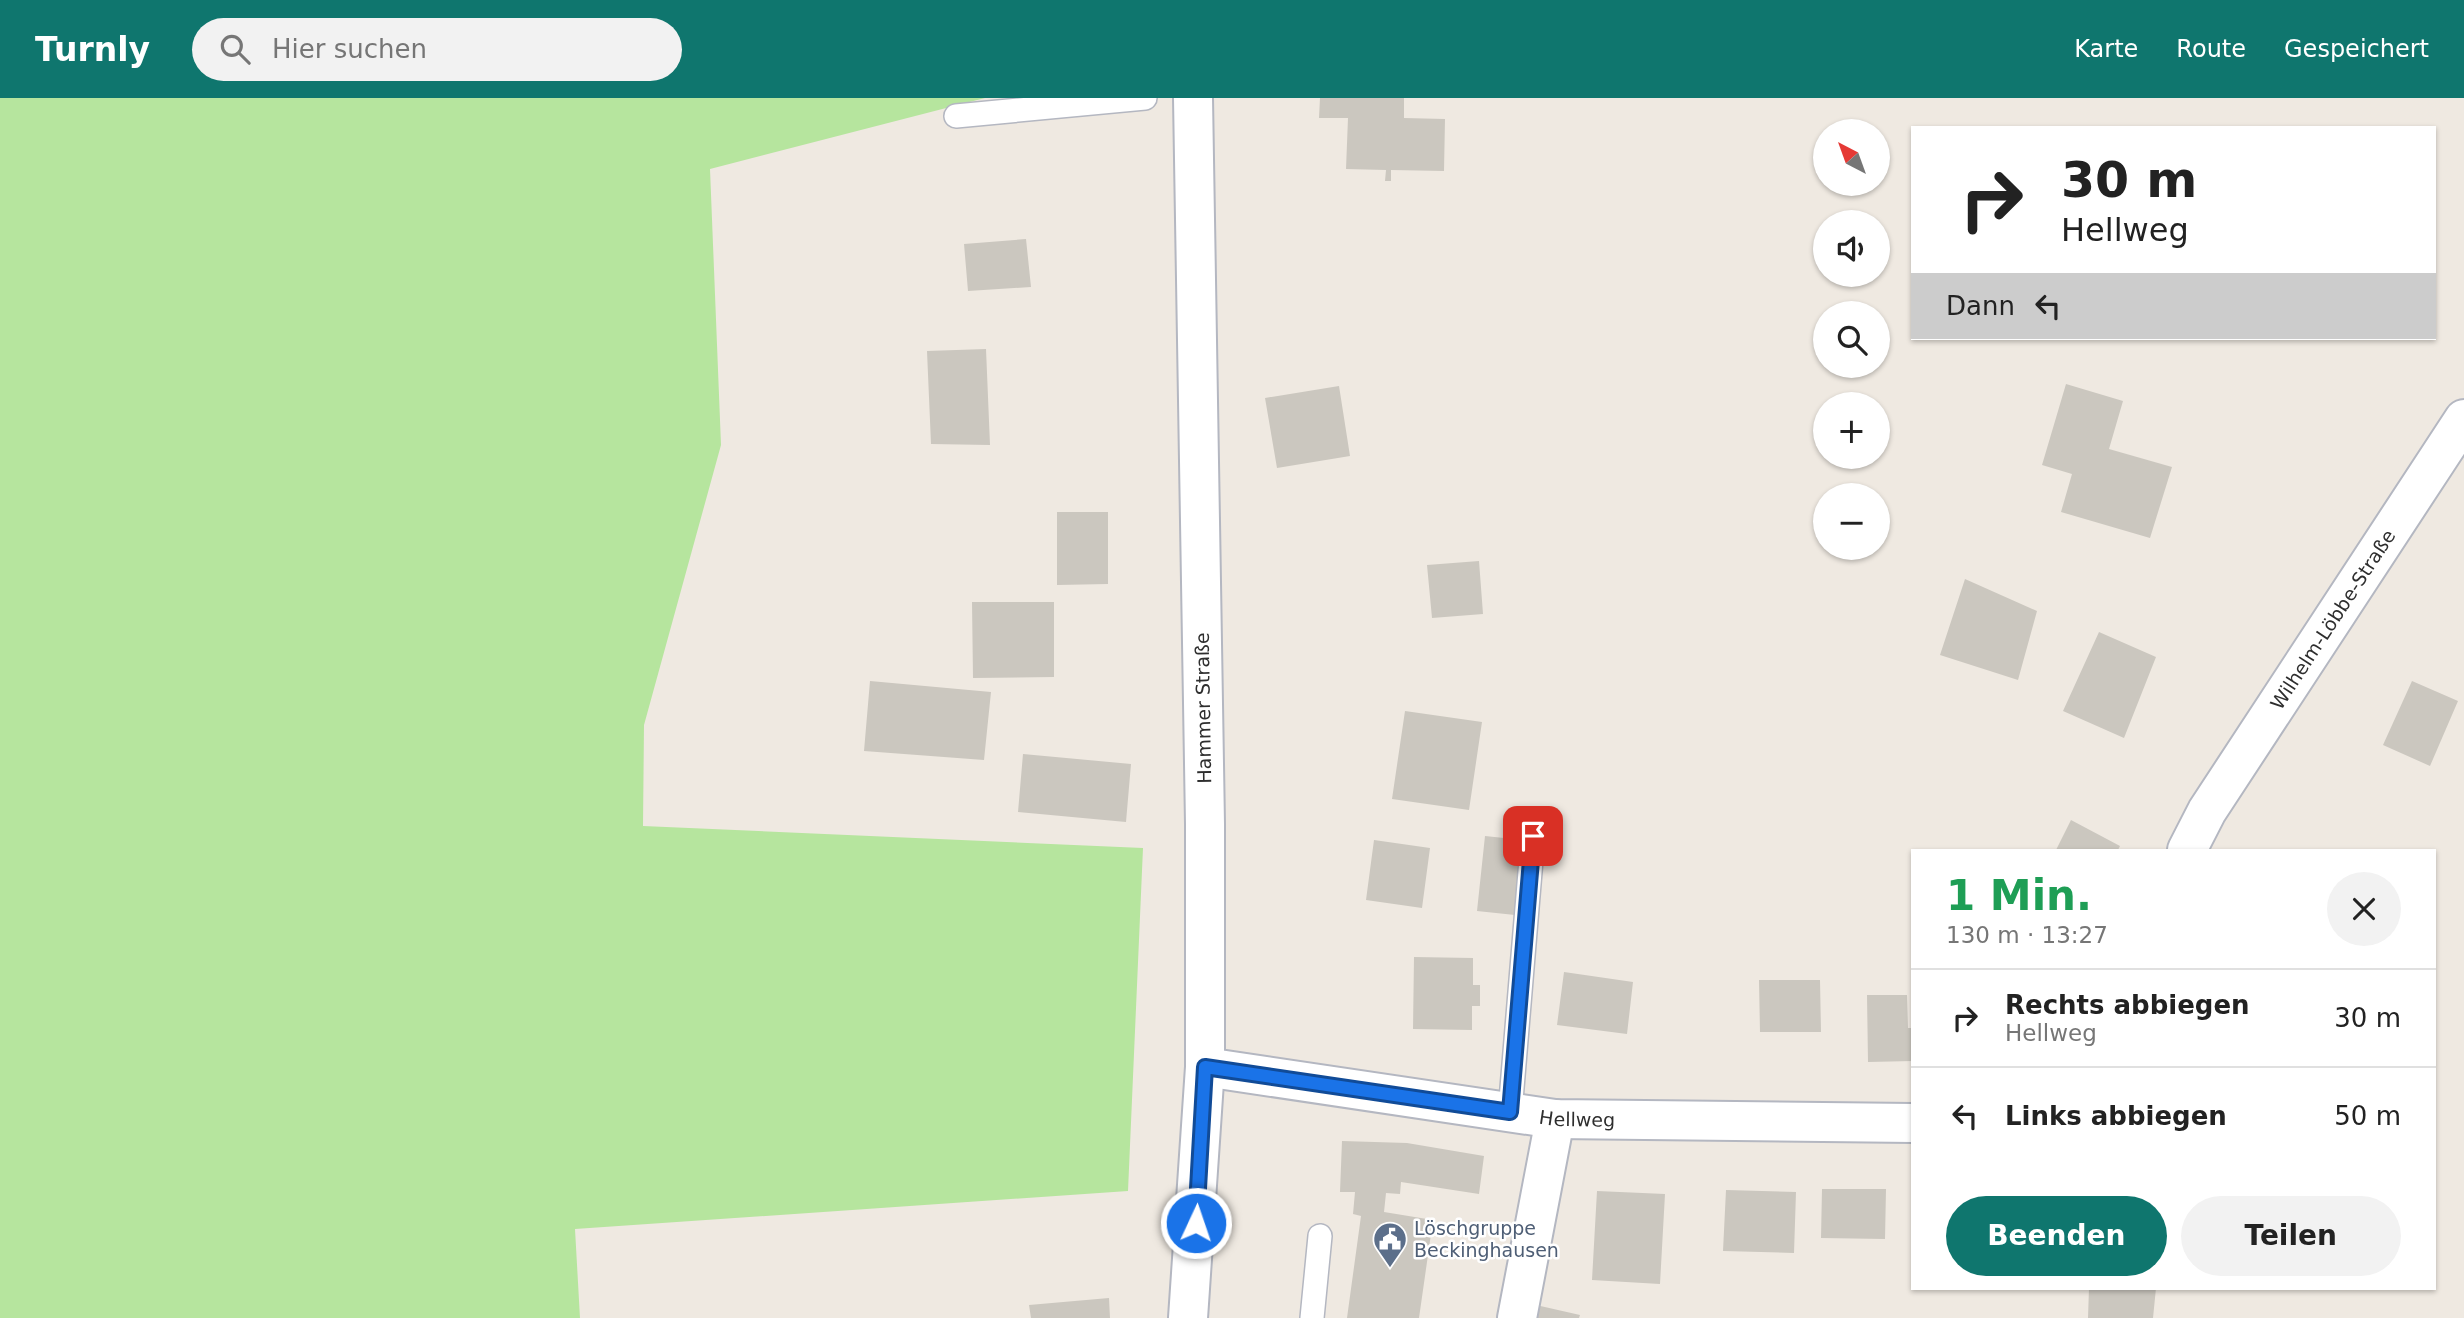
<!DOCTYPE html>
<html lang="de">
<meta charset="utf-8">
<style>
body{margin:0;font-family:"DejaVu Sans",sans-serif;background:#f2f2f2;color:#222;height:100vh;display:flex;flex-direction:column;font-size:26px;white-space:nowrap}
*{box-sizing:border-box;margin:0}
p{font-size:23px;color:#767676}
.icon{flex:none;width:38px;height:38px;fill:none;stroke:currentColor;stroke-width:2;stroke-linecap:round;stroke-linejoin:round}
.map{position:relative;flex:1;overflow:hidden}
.drawer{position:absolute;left:1911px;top:751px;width:525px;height:441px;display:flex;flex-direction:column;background:#fff;border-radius:0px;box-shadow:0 2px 5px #0004}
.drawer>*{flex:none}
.guide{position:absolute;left:1911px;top:28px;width:525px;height:214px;border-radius:0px;box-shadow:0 2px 5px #0004;background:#fff;color:#222;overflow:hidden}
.needle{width:46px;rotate:319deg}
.tools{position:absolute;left:1813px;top:21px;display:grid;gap:14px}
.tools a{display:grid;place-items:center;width:77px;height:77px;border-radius:50%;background:#fff;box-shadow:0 2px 5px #0004;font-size:35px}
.pin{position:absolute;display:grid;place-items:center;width:60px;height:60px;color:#fff;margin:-30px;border-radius:14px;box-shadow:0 4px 10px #0006}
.me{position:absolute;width:77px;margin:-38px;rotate:3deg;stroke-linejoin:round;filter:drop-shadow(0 0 5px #0008)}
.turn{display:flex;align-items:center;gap:24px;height:147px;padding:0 35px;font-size:32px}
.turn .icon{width:91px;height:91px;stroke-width:2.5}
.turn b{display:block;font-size:49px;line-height:60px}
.then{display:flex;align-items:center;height:66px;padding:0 35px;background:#0003;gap:14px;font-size:26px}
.round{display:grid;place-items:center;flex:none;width:74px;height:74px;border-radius:37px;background:#f2f2f2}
.overview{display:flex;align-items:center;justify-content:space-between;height:119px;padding:0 35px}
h1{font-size:42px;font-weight:800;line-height:52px;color:#1e9e55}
.button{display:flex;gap:14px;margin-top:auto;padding:14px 35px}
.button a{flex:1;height:80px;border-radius:42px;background:#0f766e;color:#fff;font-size:28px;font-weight:800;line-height:80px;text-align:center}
.button a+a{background:#f2f2f2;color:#222}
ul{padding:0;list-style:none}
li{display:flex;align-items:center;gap:21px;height:98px;padding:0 35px;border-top:2px solid #e0e0e0}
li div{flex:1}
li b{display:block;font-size:26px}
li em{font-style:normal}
header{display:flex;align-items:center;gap:42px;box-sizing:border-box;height:98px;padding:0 35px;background:#0f766e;color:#fff}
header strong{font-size:33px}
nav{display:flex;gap:38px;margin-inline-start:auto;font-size:24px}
.search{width:490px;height:63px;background:#f2f2f2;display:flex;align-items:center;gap:18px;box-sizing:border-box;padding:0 24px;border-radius:38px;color:#767676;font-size:26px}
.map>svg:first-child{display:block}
.green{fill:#b6e59e}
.building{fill:#cbc7bf}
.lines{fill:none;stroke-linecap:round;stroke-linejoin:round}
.lane-casing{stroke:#b4b7c1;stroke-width:26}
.street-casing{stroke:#b4b7c1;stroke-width:42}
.secondary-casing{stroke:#b4b7c1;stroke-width:42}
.lane{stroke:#fff;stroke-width:23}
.street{stroke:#fff;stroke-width:38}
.secondary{stroke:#fff;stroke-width:38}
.route-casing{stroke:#114b97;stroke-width:18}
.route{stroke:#1a73e8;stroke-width:12}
.labels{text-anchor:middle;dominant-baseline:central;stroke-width:5;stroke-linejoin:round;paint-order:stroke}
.street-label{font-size:19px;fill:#2e2e2e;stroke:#fff}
.service-label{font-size:19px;fill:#4e5e75;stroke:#fff;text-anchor:start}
</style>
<header>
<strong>Turnly</strong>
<div class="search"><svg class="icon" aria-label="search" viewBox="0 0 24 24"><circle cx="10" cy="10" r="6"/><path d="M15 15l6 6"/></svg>Hier suchen</div>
<nav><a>Karte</a><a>Route</a><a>Gespeichert</a></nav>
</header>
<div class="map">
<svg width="2464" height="1220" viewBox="0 0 2464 1220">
<rect width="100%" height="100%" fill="#efe9e1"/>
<path class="green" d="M0,0H985L710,71L721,347L644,627L643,728L1143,750L1128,1093L575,1131L580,1220H0Z"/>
<path class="building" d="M1320,0H1404V20L1445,21L1444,73L1391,72V83H1385L1386,72L1346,71L1348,20H1319Z
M1026,141L1031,189L968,193L964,146Z
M986,251L990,347L931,346L927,253Z
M2066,286L2123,303L2109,351L2172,369L2150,440L2061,414L2072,376L2042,367Z
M1339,288L1350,358L1277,370L1265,300Z
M1057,414H1108V486L1057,487Z
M1479,463L1483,516L1432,520L1427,467Z
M1965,481L2037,513L2018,582L1940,557Z
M972,504H1054V579L973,580Z
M2099,534L2156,559L2124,640L2063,613Z
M870,583L991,594L984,662L864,653Z
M2412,583L2458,603L2430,668L2383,647Z
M1405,613L1482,624L1469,712L1392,701Z
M1023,656L1131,666L1126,724L1018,714Z
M2071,722L2120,748L2118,752H2056Z
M1485,738L1523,742L1515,817L1477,813Z
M1374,742L1430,750L1422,810L1366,802Z
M1414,859L1473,860V887H1480V908H1472V932L1413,931Z
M1564,874L1633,884L1627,936L1557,927Z
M1759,882H1820L1821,934H1760Z
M1867,897H1907L1908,930H1913V963L1868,964Z
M1342,1043L1407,1045L1484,1058L1479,1096L1401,1084L1400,1096L1386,1095L1384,1114L1433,1122L1419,1220H1347L1361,1118L1353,1116L1355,1094H1340Z
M1822,1091H1886L1885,1141L1821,1140Z
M1726,1092L1796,1094L1794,1155L1723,1153Z
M1597,1093L1665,1096L1660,1186L1592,1182Z
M2089,1190H2156L2153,1220H2088Z
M1109,1200L1110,1220H1031L1029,1207Z
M1536,1207L1580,1217L1579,1220H1533Z"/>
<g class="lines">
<g class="lane-casing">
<path id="lane" d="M956,18L1145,0
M1510,1014L1533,738
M1312,1220L1320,1138"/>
</g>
<g class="street-casing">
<g id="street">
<path id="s1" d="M2187,752L2207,713L2464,321"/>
<path id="s2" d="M1205,969L1555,1021L1913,1025"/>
<path d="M1517,1220L1555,1021"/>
</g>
</g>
<g class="secondary-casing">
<path id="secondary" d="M1188,1220L1205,969V726L1193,0"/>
</g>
<use href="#lane" class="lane"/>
<use href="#street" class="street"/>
<use href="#secondary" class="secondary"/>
</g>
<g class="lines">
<g class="route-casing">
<path id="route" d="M1196,1125L1205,969L1510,1014L1533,738"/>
</g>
<use href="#route" class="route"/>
</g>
<defs>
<g id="civic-pin" transform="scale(1.75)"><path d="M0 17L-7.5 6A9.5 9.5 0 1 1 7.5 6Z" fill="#5c6f8a" stroke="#fff"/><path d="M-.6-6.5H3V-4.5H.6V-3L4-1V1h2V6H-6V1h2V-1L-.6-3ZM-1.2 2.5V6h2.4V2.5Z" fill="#fff"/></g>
</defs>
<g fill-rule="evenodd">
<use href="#civic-pin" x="1390" y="1141"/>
</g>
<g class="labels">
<g class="street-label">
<text stroke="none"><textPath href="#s1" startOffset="273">Wilhelm-Löbbe-Straße</textPath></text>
<text transform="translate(1203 610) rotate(-91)">Hammer Straße</text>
<text stroke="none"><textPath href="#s2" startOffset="376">Hellweg</textPath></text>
</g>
<g class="service-label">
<text x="1414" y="1130">Löschgruppe<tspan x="1414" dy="22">Beckinghausen</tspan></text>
</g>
</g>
</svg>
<div class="tools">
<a><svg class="needle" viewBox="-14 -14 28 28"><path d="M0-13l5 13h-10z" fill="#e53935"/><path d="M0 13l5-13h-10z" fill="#767676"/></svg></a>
<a><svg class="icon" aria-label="sound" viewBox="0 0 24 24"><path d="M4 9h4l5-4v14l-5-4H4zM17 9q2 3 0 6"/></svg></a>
<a><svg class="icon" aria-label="search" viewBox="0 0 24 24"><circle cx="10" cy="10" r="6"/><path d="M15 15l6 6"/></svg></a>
<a>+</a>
<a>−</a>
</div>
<div class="pin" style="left:1533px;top:738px;background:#d93025"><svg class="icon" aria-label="arrive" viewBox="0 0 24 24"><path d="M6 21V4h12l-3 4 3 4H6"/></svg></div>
<svg class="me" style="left:1196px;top:1125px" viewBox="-20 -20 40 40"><circle r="17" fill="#1a73e8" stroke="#fff" stroke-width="3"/><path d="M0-11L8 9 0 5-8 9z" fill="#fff"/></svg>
<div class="guide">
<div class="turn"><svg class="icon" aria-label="right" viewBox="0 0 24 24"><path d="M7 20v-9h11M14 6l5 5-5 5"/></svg><div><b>30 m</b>Hellweg</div></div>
<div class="then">Dann<svg class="icon" aria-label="left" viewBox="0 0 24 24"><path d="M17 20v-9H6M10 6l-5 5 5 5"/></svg></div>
</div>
<section class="drawer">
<div class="overview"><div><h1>1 Min.</h1><p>130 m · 13:27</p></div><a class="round"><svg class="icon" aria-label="close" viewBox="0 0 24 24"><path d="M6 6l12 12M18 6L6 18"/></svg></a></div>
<ul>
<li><svg class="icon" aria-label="right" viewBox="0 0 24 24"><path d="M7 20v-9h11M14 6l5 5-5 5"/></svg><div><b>Rechts abbiegen</b><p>Hellweg</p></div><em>30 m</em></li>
<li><svg class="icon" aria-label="left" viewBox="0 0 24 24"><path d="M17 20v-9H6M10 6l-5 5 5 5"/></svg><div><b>Links abbiegen</b></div><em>50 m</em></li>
</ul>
<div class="button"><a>Beenden</a><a>Teilen</a></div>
</section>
</div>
